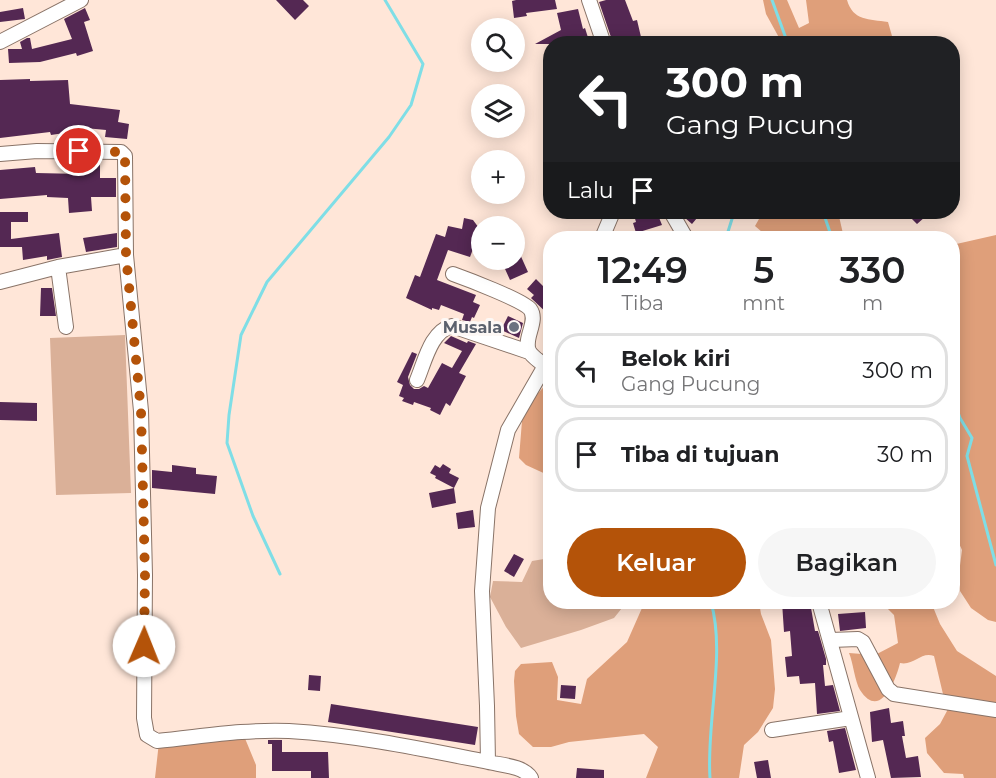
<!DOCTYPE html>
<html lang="id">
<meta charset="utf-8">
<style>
body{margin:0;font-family:Montserrat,sans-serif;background:#f6f6f6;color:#202124;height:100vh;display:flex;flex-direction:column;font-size:22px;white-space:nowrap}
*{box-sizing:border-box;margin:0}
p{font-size:20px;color:#757577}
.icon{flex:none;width:33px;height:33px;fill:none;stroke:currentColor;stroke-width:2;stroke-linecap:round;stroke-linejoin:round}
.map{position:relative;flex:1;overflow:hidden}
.sheet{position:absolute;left:543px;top:231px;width:417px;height:378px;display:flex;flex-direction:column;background:#fff;border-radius:24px;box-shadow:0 3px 15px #0003}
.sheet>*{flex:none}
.banner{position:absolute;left:543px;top:36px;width:417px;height:183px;border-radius:24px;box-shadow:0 3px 15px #0003;background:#202124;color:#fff;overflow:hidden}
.buttons{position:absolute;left:471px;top:18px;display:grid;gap:12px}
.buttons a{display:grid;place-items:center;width:54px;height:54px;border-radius:50%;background:#fff;box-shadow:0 3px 15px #0003;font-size:30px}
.pin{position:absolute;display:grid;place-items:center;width:51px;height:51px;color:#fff;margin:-26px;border:3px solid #fff;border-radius:50%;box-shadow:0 2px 6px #0007}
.me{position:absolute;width:66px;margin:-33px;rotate:1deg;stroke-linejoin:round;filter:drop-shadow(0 0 4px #0008)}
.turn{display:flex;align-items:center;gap:21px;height:126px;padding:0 24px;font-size:27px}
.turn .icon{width:78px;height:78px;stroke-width:2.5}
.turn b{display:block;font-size:42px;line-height:51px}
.then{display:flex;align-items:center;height:57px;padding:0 24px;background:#0003;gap:12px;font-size:22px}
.eta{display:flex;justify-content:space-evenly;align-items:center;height:102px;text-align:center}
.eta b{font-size:36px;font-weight:600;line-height:42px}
.cta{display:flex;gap:12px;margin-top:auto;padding:12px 24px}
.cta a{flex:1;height:69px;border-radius:36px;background:#b45309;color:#fff;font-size:24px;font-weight:600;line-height:69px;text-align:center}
.cta a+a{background:#f6f6f6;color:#202124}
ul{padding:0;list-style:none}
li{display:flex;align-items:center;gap:18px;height:75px;margin:0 12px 9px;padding:0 12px;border:3px solid #e0e0e0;border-radius:24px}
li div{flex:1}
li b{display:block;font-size:22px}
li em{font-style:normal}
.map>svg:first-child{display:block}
.green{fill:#dab098}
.forest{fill:#df9f7a}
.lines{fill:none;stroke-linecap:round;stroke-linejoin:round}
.stream{stroke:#7fdee6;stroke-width:3}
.building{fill:#542853}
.minor-casing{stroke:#897367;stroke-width:16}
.minor{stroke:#fff;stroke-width:14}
.route{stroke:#b45309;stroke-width:10;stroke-dasharray:0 18}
.worship-dot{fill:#6b7280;stroke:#fdf8f5;stroke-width:2}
.labels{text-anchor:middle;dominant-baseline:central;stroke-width:6;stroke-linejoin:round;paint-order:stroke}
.worship-label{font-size:16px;font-weight:bold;fill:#5b616d;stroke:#fdf8f5;text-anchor:end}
</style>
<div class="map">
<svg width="996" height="778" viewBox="0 0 996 778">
<rect width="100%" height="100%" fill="#ffe6d8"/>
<path class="green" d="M125,335L131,493L56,495L50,338Z
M550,558V602H625L626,603L614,618L581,630L521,648L506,627L490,597L493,581L522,582L532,561Z"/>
<path class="forest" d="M763,0H787L799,28L809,23L806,0H847C853,21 869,19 888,22L894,43H782L766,14Z
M763,212H838L844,238H769L755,226Z
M996,235V622L988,620L971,608L960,591L958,581L962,550L953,530V463L958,462L957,446L952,436V245Z
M550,380V476L526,465L519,458L522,421L530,402Z
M641,602H759L761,614L771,640L775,689L773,708L758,732L744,745L739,778H646L658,747L644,734L569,742L551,747H533L519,734L516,716L514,681L515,671L521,664L552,662L558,677L557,700L581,704L587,679L627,642L642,608Z
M872,602H931L940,624L957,651L996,676V778H964L963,774L944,773L927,753L925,738L940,724L947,711L934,656C921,651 914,666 900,663C896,680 880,721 860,690C855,682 853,662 849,653L875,655L898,643L894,615L882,603Z
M160,733H213L244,736L256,765V778H155Z"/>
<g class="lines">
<path class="stream" d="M772,0L788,44
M823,212L832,238
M726,238L732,219L737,212
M952,396L960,418L972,438L967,456L996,565
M280,574L253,516L227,443L229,415L241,335L267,282L389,137L411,105L423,64L385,0
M710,778C706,722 726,655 711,602"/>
</g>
<path class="building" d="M276,0H303L309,6L295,20Z
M516,0H555L557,9L526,13L527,16L514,18L512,1Z
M606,0H625L633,21L637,20L641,37L613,43L599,2Z
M23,8L25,19L0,22V12Z
M85,8L90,20L84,22L93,51L77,56L76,53L40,62L9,63L8,49H22L20,42L27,38H30L32,49L72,39L64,19Z
M578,9L583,29L585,28L590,44H535L561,30L557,13Z
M30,79V81L68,80L70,104L120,110L118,122L129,124L127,139L105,137L106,130L85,128V134L71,132L51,135L50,132L0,138V80Z
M81,161H100V178H116V197H91L92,211L69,213L68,198L47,197V195L0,199V170L35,167L36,173L81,174Z
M0,212H28V222H11V239L59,233L62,257L47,260V256L23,260L22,247H0Z
M633,212H649L651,217L658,215L662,225L636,233L633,223L636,222Z
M688,212H702L692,224L684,217Z
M905,212H921L925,217L917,224Z
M464,218L473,220L482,232V242L473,249L470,257L448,250L437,280L476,295L473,302L480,305L474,318L472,317L470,322L462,320L464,314L441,305L439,310L432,308V310L406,298L415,275L420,277L436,234L445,237L448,226L462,229Z
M117,233V247L86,252L83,238Z
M514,241L528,272L510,280L501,260H514Z
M536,279L550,293V316L531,298L534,295L527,289Z
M41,288H52L56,316H40Z
M508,316L523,323L519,338L501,330Z
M451,336L467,343L468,341L476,344L459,373L466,376L450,406L446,403L440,415L430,410L431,408L414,402L413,405L402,401L404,398L399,396L403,385L397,382L412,352L417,354L408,377L410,385L414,389H419L424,386L428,388L442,363L452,368L462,351L444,343Z
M0,402L37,403V421L0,420Z
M443,464L451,469L449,473L459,478L454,488L435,478L436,476L430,473L435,465L440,468Z
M172,465L196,468V474L217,476L215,494L152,488V470L172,472Z
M454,488L456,503L432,508L429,493Z
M473,510L475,527L458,529L456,513Z
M514,554L524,559L514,577L504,571Z
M782,602H810L815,631H818L826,659V665H823L825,686L833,685L840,711L817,714L815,683L800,684L799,676L787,677L785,657L792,656L790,631L784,632Z
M865,612L866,628L840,631L838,614Z
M309,675L321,676L320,691L308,690Z
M561,685L576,686L575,699L560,698Z
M331,704L478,727L475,745L328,722Z
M889,708L891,723L903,721L905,736H902L906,758L918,756L921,777L891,778L883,740L872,742L870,712Z
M845,728L856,770L839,773L833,741L829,742L827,731Z
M268,740H282V752H328L329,778H311V771H272V744H268Z
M768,760L771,778H757L754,762Z
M577,768L604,770V778H576Z"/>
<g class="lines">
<g class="minor-casing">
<path id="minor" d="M589,0L604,44
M0,42L81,0
M0,154L37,151L121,152L125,156L126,255L141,411L145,575L144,718L147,735L157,741C200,737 245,729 289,731C356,735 422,749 488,762
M671,212L686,238
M602,238L613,212
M58,267L66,327
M453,274C467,279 522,300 530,309C539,321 523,338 529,351C532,357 541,362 546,367
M0,282L58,267L126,255
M417,380C425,361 431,331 452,326L529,352
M819,602L868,778
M831,640L858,639L863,642L888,689L894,694L996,710
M772,730L851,718
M531,778C524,766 501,765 488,762L487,706L482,591L488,508L508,430L550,357"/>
</g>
<use href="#minor" class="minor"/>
</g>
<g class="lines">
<path class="route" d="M79,151L121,152L125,156L126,255L141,411L145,575L144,646"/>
</g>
<circle class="worship-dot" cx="514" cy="327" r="6"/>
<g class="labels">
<g class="worship-label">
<text x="502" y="327">Musala</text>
</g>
</g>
</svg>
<div class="buttons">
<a><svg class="icon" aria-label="search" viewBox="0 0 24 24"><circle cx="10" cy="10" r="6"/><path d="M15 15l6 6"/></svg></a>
<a><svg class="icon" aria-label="layers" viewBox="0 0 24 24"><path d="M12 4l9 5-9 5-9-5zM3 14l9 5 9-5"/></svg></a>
<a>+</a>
<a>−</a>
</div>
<div class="pin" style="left:79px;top:151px;background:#d93025"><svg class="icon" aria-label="arrive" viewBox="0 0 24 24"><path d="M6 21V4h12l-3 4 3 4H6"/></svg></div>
<svg class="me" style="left:144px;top:646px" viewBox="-20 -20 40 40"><circle r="19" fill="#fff"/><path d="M0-13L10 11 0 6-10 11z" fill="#b45309"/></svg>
<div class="banner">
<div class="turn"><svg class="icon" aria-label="left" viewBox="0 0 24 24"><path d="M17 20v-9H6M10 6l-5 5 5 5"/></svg><div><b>300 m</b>Gang Pucung</div></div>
<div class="then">Lalu<svg class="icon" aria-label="arrive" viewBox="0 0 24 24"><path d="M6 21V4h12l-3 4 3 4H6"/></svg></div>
</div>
<section class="sheet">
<div class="eta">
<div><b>12:49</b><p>Tiba</p></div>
<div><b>5</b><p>mnt</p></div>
<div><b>330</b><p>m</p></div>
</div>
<ul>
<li><svg class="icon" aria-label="left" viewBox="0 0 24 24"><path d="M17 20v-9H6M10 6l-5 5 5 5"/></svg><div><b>Belok kiri</b><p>Gang Pucung</p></div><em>300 m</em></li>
<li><svg class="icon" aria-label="arrive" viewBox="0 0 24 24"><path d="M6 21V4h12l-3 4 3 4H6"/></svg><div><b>Tiba di tujuan</b></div><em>30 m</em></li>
</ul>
<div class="cta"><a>Keluar</a><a>Bagikan</a></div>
</section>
</div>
